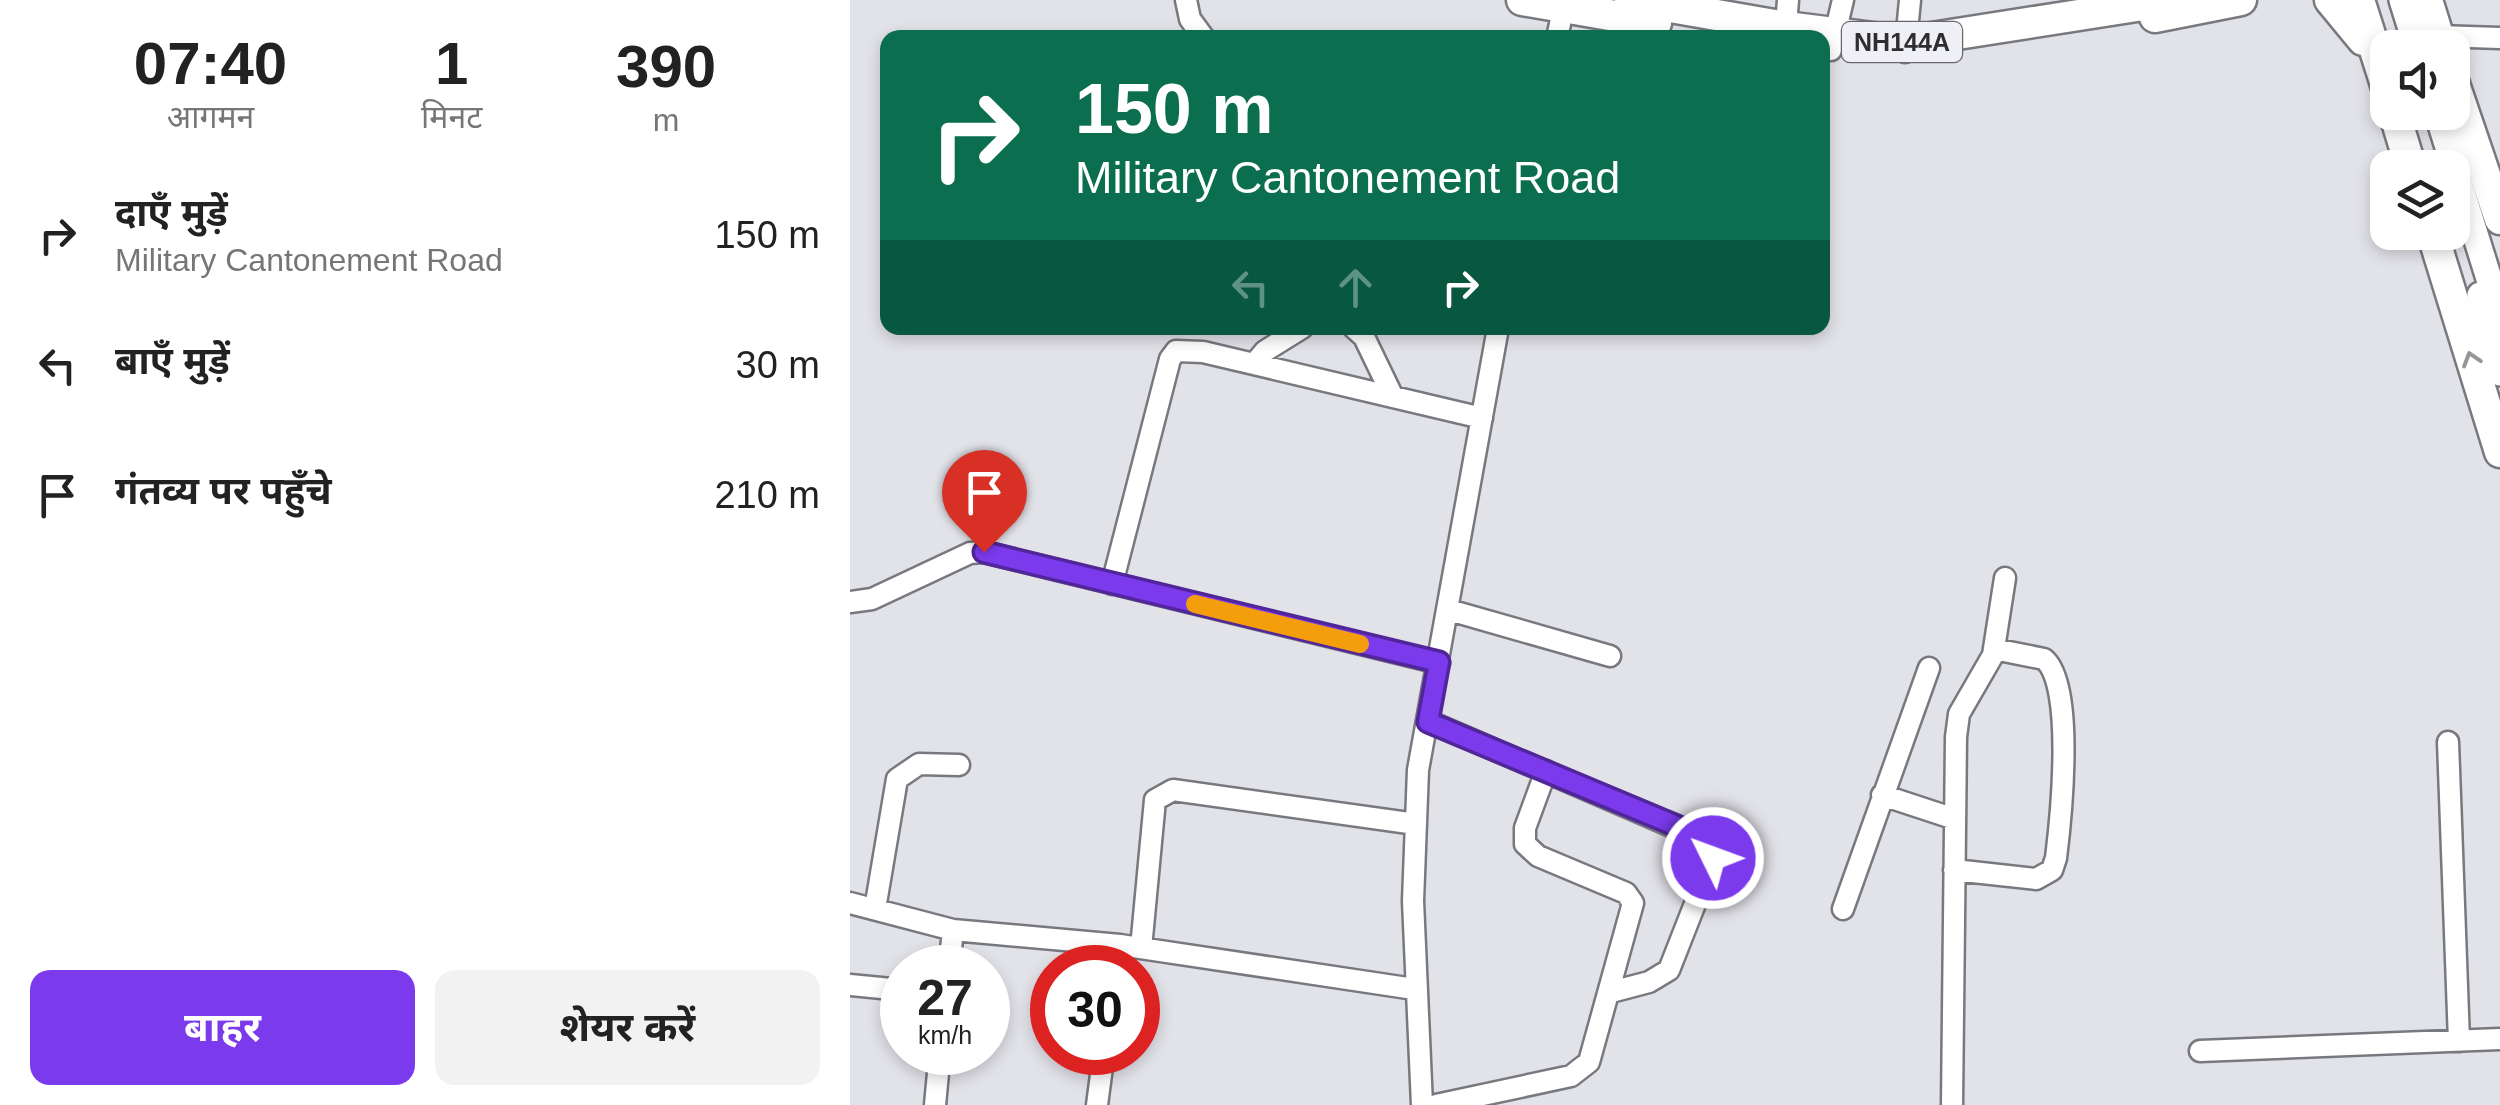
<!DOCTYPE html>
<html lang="hi">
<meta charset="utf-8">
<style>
body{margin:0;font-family:Helvetica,"Noto Sans Devanagari",sans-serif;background:#f2f2f2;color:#222;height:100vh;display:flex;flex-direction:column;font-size:38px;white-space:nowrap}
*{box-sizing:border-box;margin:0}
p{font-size:32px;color:#767676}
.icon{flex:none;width:55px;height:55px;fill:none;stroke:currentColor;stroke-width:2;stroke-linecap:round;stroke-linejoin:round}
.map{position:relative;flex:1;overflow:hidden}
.details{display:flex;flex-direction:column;background:#fff;width:850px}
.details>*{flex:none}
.banner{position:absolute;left:30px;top:30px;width:950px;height:305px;border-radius:20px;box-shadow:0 5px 15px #0003;background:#0b6e4f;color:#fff;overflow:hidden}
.controls{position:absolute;left:1520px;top:30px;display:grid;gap:20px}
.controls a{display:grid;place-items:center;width:100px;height:100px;border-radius:20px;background:#fff;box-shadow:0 5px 15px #0003;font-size:50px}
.speed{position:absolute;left:30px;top:945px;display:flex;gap:20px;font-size:50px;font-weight:700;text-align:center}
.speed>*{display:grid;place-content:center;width:130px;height:130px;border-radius:50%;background:#fff;box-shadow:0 5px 15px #0003;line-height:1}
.speed small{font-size:25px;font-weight:400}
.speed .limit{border:15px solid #d22;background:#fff;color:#111}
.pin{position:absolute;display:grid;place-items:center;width:85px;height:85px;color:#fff;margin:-102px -42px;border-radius:50% 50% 50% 0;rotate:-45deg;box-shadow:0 0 10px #0007}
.pin .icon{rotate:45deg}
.me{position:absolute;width:110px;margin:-55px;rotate:312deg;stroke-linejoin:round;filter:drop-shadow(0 0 8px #0008)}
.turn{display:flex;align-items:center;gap:35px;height:210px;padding:0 30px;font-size:45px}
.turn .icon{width:130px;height:130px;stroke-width:2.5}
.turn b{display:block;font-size:70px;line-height:85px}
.lanes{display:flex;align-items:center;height:95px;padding:0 30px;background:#0003;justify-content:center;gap:50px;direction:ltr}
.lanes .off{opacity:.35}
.eta{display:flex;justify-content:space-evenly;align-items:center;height:170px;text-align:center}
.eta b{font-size:60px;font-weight:700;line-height:70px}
.cta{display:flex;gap:20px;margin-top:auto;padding:20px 30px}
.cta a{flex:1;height:115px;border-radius:20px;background:#7c3aed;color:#fff;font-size:40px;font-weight:700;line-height:115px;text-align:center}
.cta a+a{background:#f2f2f2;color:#222}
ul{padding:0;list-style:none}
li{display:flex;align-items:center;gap:30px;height:130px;padding:0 30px}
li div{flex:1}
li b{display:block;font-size:38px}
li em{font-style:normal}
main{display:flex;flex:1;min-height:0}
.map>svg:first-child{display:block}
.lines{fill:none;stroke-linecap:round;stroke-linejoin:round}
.minor-casing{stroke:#78787f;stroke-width:25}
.major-casing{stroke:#78787f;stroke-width:30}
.highway-casing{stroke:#78787f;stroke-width:35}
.minor{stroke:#fff;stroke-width:20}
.major{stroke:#fff;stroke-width:25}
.highway{stroke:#fff;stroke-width:30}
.oneway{stroke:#969698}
.route-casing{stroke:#51269a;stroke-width:25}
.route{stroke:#7c3aed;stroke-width:18}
.slow{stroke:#f59e0b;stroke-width:18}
.labels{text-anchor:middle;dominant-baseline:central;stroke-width:10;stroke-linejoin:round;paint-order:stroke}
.shield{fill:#efeff6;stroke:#68686c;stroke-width:2.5}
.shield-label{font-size:25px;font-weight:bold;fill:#2e2e31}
</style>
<main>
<section class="details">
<div class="eta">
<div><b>07:40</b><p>आगमन</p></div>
<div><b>1</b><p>मिनट</p></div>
<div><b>390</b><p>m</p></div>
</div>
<ul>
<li><svg class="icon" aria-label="right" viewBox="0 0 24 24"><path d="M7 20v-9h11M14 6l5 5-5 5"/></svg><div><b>दाएँ मुड़ें</b><p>Military Cantonement Road</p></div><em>150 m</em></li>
<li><svg class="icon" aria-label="left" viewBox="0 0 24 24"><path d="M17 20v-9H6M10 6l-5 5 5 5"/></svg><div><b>बाएँ मुड़ें</b></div><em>30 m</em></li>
<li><svg class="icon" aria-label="arrive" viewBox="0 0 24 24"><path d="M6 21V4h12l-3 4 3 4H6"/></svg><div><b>गंतव्य पर पहुँचे</b></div><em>210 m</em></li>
</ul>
<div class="cta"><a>बाहर</a><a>शेयर करें</a></div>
</section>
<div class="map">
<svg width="1650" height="1105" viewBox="0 0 1650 1105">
<rect width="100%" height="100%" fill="#e2e2e9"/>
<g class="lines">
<g class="minor-casing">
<path id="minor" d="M336,0L340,19L354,38
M1588,36L1650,38
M707,38L715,0
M935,38L938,0
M981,50L993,0
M1055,52L1060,0
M504,328L514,337L543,397
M404,364L415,351L452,328
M262,584L320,359L326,351L353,352L632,418
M0,602L22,599L120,553L134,552L589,663
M599,610L760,656
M578,721L858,842L863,858L819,970L799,982L761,992
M1598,742L1609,1041
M1032,795L1105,819
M1104,870L1186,879L1202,870L1206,858C1211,818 1225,684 1194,659L1144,649
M0,903L103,930L99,968
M25,909L47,779L69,764L109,765
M993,909L1079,668
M103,930L270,945L564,989
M291,948L305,800L323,790L566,824
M0,985L52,990
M1350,1051L1650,1039
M85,1105L90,1052
M247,1105L254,1052
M572,1105L563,901L568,770L648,328
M586,1105L721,1076L739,1062L783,903L776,893L688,856L675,844V828L696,771
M1102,1105L1106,737L1109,714L1143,655L1155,578"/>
</g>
<g class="major-casing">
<path id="major" d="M1552,0L1567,48
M1587,112L1650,314
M1630,295L1650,373"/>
</g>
<g class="highway-casing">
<path id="highway" d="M672,0L806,23
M780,0L936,27L1056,42L1325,0
M1480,0L1513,40
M1509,0L1538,91
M1577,0L1592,48
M1305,17L1391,0
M1602,78L1650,219
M1544,112L1561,168
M1582,232L1650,452"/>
</g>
<use href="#minor" class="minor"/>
<use href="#major" class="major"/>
<use href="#highway" class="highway"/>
</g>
<defs><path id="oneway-chevron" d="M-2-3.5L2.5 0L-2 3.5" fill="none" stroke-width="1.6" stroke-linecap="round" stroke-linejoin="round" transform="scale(2.5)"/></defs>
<use class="oneway" href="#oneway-chevron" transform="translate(1621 359) rotate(-107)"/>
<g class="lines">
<g class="route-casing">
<path id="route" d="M134,552L589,662L578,722L846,834L858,842L863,858"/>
</g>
<use href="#route" class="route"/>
<path class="slow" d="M345,604L510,644"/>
</g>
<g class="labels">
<rect class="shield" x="992" y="22" width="120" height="40" rx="8"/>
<g class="shield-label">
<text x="1052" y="42">NH144A</text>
</g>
</g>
</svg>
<div class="controls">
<a><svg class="icon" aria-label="sound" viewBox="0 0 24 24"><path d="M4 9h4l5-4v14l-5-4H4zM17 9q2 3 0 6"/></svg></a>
<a><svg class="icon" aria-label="layers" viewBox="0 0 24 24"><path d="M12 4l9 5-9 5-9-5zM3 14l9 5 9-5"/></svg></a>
</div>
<div class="speed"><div>27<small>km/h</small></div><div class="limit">30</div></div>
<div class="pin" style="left:134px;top:552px;background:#d93025"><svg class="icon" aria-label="arrive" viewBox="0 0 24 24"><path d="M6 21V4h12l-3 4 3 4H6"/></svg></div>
<svg class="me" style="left:863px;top:858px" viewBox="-20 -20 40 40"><circle r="17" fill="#7c3aed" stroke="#fff" stroke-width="3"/><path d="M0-11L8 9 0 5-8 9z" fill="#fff"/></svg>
<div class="banner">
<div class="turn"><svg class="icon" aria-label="right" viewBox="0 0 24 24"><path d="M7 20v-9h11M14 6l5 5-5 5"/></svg><div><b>150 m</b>Military Cantonement Road</div></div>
<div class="lanes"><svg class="icon off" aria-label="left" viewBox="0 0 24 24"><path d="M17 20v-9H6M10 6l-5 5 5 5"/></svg><svg class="icon off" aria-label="ahead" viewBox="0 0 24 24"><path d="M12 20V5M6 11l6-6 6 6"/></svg><svg class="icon" aria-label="right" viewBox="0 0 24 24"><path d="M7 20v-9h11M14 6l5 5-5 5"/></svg></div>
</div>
</div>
</main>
